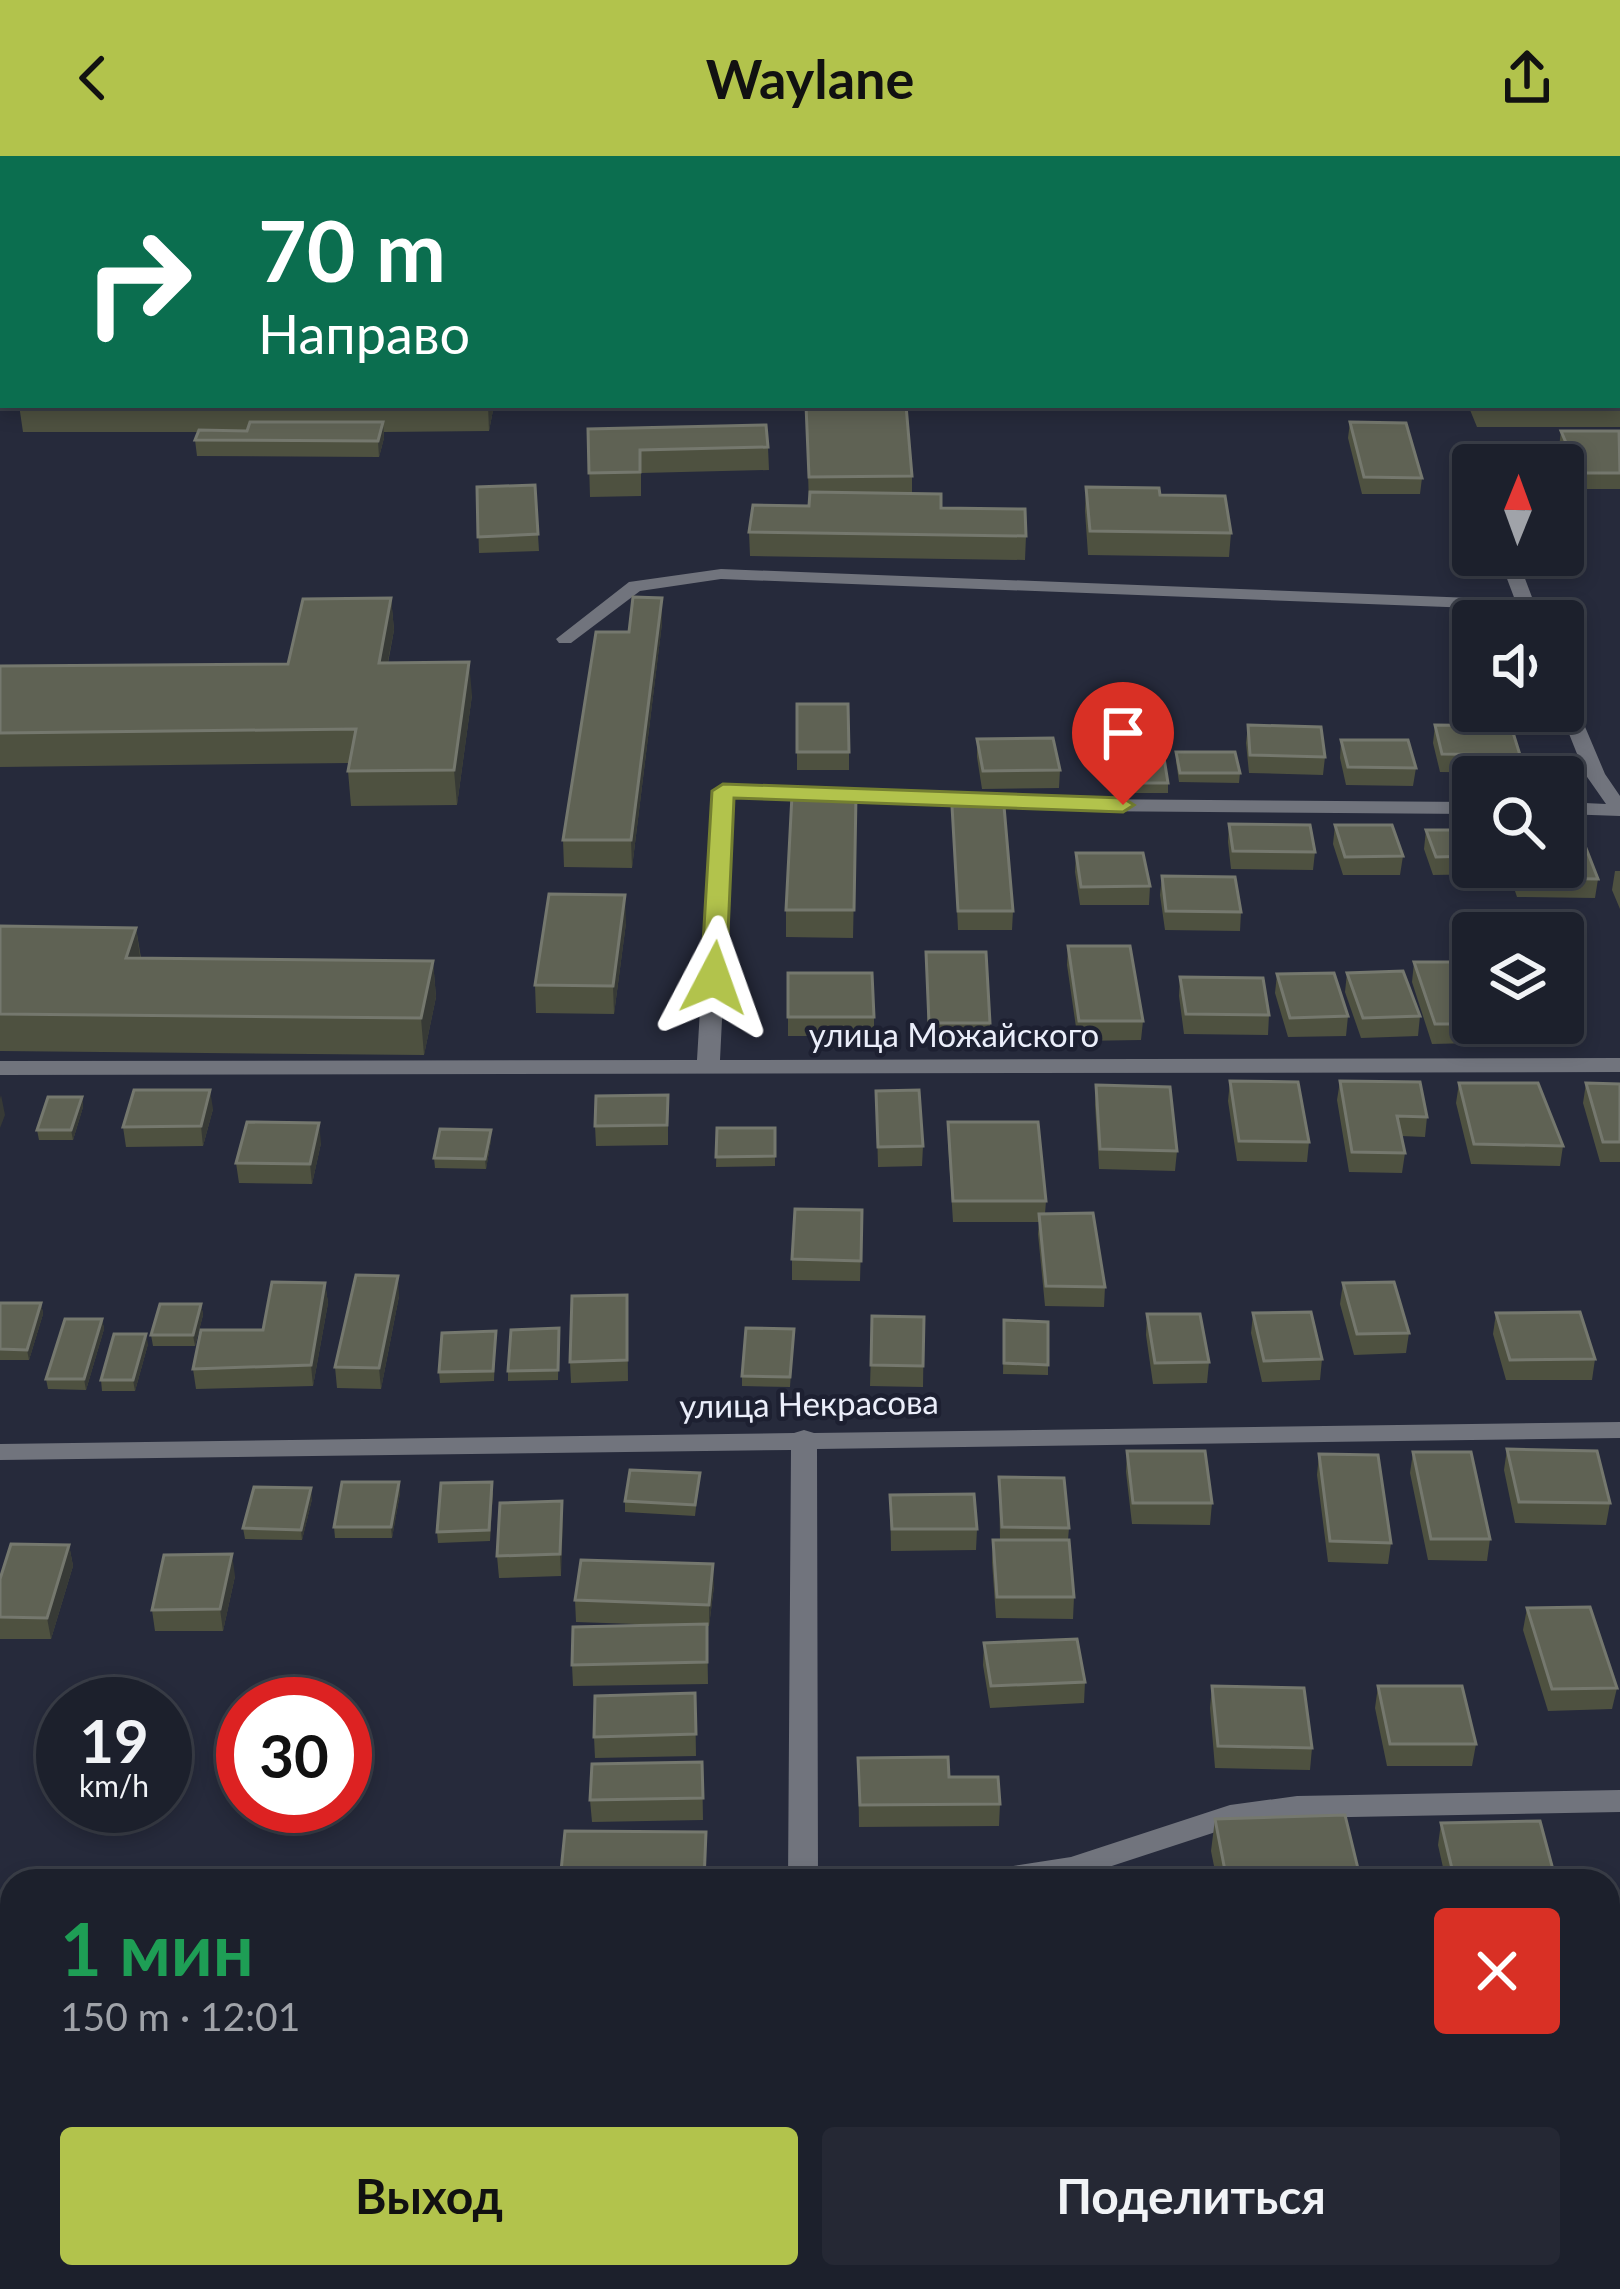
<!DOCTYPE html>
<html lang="ru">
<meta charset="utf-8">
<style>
body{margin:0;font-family:Lato,sans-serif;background:#252834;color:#f1f3f6;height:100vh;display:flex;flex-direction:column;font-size:45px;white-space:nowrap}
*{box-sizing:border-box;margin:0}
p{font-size:39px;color:#a0a3a9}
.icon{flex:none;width:66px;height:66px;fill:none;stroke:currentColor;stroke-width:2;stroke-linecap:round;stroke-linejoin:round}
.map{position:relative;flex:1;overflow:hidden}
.side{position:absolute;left:0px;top:1713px;width:1620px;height:420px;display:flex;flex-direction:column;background:#1c202c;border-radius:36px 36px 0 0;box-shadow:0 6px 18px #0003,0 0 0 3px #3a3e48}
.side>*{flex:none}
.top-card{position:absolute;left:0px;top:0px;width:1620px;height:252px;box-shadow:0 6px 18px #0003,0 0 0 3px #3a3e48;background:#0b6e4f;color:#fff;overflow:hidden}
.needle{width:78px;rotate:1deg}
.fabs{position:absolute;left:1452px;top:288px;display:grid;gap:24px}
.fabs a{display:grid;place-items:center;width:132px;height:132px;border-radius:12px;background:#1c202c;box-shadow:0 6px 18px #0003,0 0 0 3px #3a3e48;font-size:60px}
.speed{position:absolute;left:36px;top:1521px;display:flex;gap:24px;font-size:60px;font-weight:700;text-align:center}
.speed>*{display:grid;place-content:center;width:156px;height:156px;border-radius:50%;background:#1c202c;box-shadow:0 6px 18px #0003,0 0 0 3px #3a3e48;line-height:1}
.speed small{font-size:30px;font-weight:400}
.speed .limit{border:18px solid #d22;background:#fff;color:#111}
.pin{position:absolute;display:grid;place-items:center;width:102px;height:102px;color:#fff;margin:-123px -51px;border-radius:50% 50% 50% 0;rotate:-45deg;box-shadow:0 0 12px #0007}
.pin .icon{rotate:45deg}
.me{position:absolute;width:132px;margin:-66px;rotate:4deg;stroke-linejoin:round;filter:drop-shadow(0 0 9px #0008)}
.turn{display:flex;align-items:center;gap:42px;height:252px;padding:0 60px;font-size:54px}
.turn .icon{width:156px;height:156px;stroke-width:2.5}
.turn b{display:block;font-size:84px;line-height:102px}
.round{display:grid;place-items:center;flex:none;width:126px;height:126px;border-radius:12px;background:#252834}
.head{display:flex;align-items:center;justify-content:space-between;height:204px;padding:0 60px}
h1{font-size:72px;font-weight:700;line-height:90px;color:#1e9e55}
.button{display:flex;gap:24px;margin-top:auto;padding:24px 60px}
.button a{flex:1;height:138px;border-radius:12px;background:#b2c34c;color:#111;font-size:48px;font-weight:700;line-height:138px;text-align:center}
.button a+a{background:#252834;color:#f1f3f6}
header{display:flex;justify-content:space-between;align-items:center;height:156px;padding:0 60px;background:#b2c34c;color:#111;font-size:54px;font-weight:700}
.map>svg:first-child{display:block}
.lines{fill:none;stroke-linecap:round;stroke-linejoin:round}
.stream{stroke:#52517e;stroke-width:9}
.canal{fill:#100e49;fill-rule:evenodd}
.service{fill:#71747d;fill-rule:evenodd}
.minor{fill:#71747d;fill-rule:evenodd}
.trunk{fill:#c6cce0;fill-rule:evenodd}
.wall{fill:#4e5140}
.shaded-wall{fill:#373a36}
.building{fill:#5f6254;stroke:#75786e;stroke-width:3}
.route{fill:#b2c34c;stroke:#747f31;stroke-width:3}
.labels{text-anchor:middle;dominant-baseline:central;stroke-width:9;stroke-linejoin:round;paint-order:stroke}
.street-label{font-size:33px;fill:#ebeefa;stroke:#1d2031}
</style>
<header><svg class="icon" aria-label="back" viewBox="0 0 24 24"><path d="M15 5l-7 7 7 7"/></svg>Waylane<svg class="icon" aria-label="share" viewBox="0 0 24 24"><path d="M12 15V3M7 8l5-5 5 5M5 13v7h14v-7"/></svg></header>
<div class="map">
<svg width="1620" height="2133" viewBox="0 0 1620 2133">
<rect width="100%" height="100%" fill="#262a3b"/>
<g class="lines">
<path class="stream" d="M1386,0L1396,3"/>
<path class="canal" d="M0,0H17L3,3L0,15Z"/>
<path class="service" d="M721,413L1525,444L1534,449L1525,454L721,423L640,435L571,487H559L556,483L629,426Z"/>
<path class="minor" d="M1498,399H1516L1541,465H1523Z
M1563,534L1572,540L1605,618L1620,640V660L1563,658V646L1606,648L1585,618L1560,555H1563Z
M723,629L1079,643L1473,646V658L1079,655L733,641L720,904L1620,902V916L0,919V905L697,904L713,635Z
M1620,1266V1282L817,1293L818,1725H788L791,1294L0,1304V1288L794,1277L804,1274L814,1277Z
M1620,1634V1656L1297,1662L1231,1671L1072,1723L973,1725L977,1717L988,1714L1071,1701L1230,1649L1297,1640Z
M778,2121H812V2133H778Z"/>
<path class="trunk" d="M1525,0H1550L1552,3H1527Z
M1587,0H1612L1614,3H1589Z
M1617,21L1620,22V34L1617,33Z"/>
</g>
<path class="wall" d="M1620,226V271H1477L1468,249H1617Z
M19,249H494L489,275L384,276V282L379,301L197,300L195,284L198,276H23Z
M806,249L912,320V337L941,352L1026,380L1025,404L750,400L749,376L809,350Z
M1350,266L1422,322L1420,338H1362L1348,282Z
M588,273L768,291L769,314L641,317V340L590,341Z
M1561,275L1620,277V333H1576L1559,291Z
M535,329L539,395L479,397L477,331Z
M1086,331L1160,339L1231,377L1229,401L1088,399L1085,355Z
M391,442L394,474L388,507L472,539L457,649L351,650L348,615L349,607L0,611V510L288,508Z
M662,442V467L632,712L564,711L563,684L629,476Z
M797,548L849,596V614H797Z
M1248,569L1325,601L1323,619L1249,617L1246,587Z
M1435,569L1520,599L1517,617L1440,616L1433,587Z
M977,583L1060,614L1059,632L982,633L977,601Z
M1341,584L1416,612L1413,630L1346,629L1340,602Z
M1176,596L1240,617L1239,627L1179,626L1176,605Z
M1127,602L1168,627V637H1130Z
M856,639L853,782L786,781V754Z
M952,650L1013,755L1012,774H958Z
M1229,668L1315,696L1313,714L1231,713L1228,686Z
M1335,669L1403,700L1400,719H1343L1333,688Z
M1426,674H1473V711H1492L1491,718L1433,719L1424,693Z
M1076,697L1150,730L1149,749H1080L1075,716Z
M1507,711H1563L1598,723L1595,742L1517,741Z
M1615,715H1620V753L1612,734Z
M1162,720L1241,756L1240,775L1165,774L1160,739Z
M626,767L614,858L536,857L535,829Z
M0,770L136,772L141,802L433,805L436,841L424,899L0,895Z
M1068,790L1143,865L1141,884L1078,885L1067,809Z
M926,796L990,867V887L928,886Z
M1414,806L1476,867L1474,887L1432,888L1412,826Z
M788,817L874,861V880H788Z
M1347,817L1420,860L1418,880L1361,882L1345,836Z
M1277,818L1348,860L1346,880L1288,881L1275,837Z
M1180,821L1269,859L1268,879L1184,878L1179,840Z
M1563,845L1570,866L1567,885H1516L1510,867H1563Z
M1230,925L1309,986L1307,1006L1237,1005L1228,945Z
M1340,925L1427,961L1425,981L1401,980L1405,997L1402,1017L1349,1016L1337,944Z
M1459,927L1563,990L1560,1010L1471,1008L1456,947Z
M1586,927L1620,928V1006H1600L1583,947Z
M1096,929L1177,995L1175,1015L1099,1013L1095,949Z
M876,935L923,990L922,1010L878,1011Z
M668,939V989L596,990L595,970Z
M82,941L83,951L73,984H39L37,974Z
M213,953L203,990L126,991L123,971Z
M948,966L1046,1045L1045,1058L1105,1131L1104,1151L1045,1150L1038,1078L1039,1066H953L948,986Z
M717,972H775V1010L716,1011Z
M491,984L486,1013L435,1012L434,1002Z
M321,987L312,1028L239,1027L236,1007Z
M862,1054L860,1125L792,1124V1103Z
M325,1127L328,1147L313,1230L196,1233L193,1213L263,1174Z
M1343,1127L1409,1177L1406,1197L1354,1199L1340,1148Z
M627,1139L628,1225L571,1227L570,1206Z
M399,1140L381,1233L337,1232L335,1211Z
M0,1147H41L43,1158L29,1204H0Z
M201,1148L203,1159L195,1190H153L151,1179Z
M1253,1157L1322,1203L1320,1224L1262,1226L1251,1177Z
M1496,1157L1595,1203L1592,1224H1506L1493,1178Z
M1147,1158L1209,1206L1207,1227L1153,1228L1146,1179Z
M872,1160L924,1161L923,1231L870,1230Z
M102,1163L104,1173L86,1234L48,1233L46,1223Z
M1004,1164L1048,1166V1219L1003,1218Z
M559,1172L558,1224L508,1225V1215Z
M794,1173L790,1231L742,1230V1220Z
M496,1175L494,1225L440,1227L439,1216Z
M148,1188L135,1235H102L101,1224Z
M1507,1293L1610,1347L1606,1369L1515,1367L1504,1314Z
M1127,1295L1212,1347L1210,1369L1132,1368L1126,1316Z
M1413,1296L1490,1383L1487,1405L1428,1404L1410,1317Z
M1319,1298L1391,1387L1388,1408L1328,1406L1317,1319Z
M700,1317L695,1360L625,1356V1345Z
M999,1321L1069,1372L1068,1384L1074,1441L1073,1463L996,1462L992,1406L993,1384H1000Z
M399,1326L400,1337L392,1382H335L334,1371Z
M493,1336L490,1385L438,1387L437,1376Z
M890,1339L977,1373L976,1394L891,1395Z
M312,1343L302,1384L245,1383L243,1372Z
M562,1345L561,1420L499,1422L497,1400Z
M69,1389L73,1410L51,1483H0V1423Z
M235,1420L223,1475H155L152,1454Z
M714,1430L709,1470H707L708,1528L573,1530L572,1509L663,1469L576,1466L575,1444Z
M1527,1452L1617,1532L1612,1553L1548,1555L1523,1474Z
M984,1487L1085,1526L1084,1547L990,1552L983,1509Z
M1212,1530L1312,1592L1310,1614L1215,1612L1210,1552Z
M1378,1530L1476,1588L1472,1610H1387L1375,1552Z
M695,1537L696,1600L595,1602L594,1581Z
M858,1602L949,1621L1000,1648L999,1670L859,1671Z
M702,1606L703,1664L592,1666L590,1644Z
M1215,1663L1361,1725H1217L1211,1695Z
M1441,1667L1556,1725H1446L1438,1689Z
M12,1923V2100H0V1972Z
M220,2121H276V2123Z
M487,2121H554V2124Z"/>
<path class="shaded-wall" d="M488,249H494L489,275Z
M383,266L384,282L379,301L378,285Z
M391,442L394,474L381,540L379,507Z
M662,442V467L632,712L631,684Z
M469,506L472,539L457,649L454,614Z
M625,739L626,767L614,858L613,830Z
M136,772L141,807L126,802Z
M433,805L436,841L424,899L421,862Z
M210,934L213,953L203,990L201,970Z
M1,939L5,959L0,972V943Z
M82,941L83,951L73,984L71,974Z
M319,967L321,987L312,1028L310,1008Z
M491,974V984L486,1013L485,1003Z
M398,1120L399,1140L381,1233L379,1212Z
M325,1127L328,1147L313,1230L311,1209Z
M41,1147L43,1158L29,1204L27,1194Z
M201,1148L203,1159L195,1190L193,1179Z
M102,1163L104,1173L86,1234L84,1223Z
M146,1178L148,1188L135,1235L133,1224Z
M399,1326L400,1337L392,1382L391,1371Z
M311,1332L312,1343L302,1384L301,1374Z
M562,1345L563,1367L561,1420L560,1398Z
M69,1389L73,1410L51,1483L47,1462Z
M232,1398L235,1420L223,1475L220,1453Z
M713,1408L714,1430L709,1470V1449Z"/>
<path class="building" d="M1617,226H1620V248H1617Z
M806,249H906L912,320L809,321Z
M250,266H383L378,285L195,284L199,274L247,275Z
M1350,266L1406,267L1422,322L1364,321Z
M766,269L768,291L640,294V316L589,317L588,273Z
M1561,275H1619L1620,317H1579Z
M535,329L538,378L478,381L477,331Z
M1086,331L1159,332L1160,339L1225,340L1231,377L1090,375Z
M810,336L941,338V352L1025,353L1026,380L749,376L753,349L809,350Z
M633,441L662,442L631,684H563L596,476H629Z
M391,442L379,507L469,506L454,614L348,615L356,573L0,577V510L288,508L303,443Z
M797,548H848L849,596H797Z
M1248,569L1321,571L1325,601L1250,599Z
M1435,569L1511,570L1520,599L1442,598Z
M1053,582L1060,614L983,615L977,583Z
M1341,584H1408L1416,612L1348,611Z
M1176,596H1235L1240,617H1180Z
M1127,602H1164L1168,627H1131Z
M792,639H856L854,754H786Z
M952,650H1004L1013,755H958Z
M1229,668L1310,669L1315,696L1233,695Z
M1335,669H1392L1403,700L1345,701Z
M1426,674H1473V700L1436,701Z
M1563,682H1582L1598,723L1520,722L1516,711H1563Z
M1076,697H1143L1150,730L1081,731Z
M1162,720L1235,721L1241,756L1166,755Z
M549,738L625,739L613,830L535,829Z
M0,770L136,772L126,802L433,805L421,862L0,858Z
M1068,790H1130L1143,865H1079Z
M926,796H986L990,867H929Z
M1414,806H1455L1473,858V867L1476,868H1435Z
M1403,815L1420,860L1363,862L1347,817Z
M788,817H872L874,861H788Z
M1334,817L1348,860L1290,862L1277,818Z
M1180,821L1263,822L1269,859L1186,858Z
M1563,845L1570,866H1563Z
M1230,925L1298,926L1309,986L1239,985Z
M1340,925L1420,926L1427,961L1397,960L1405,997L1352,996Z
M1459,927H1538L1563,990L1474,988Z
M1586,927L1620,928V986H1603Z
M1096,929L1170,931L1177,995L1100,993Z
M134,934H210L201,970L123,971Z
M919,934L923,990L878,991L876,935Z
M668,939L667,969L595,970L596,940Z
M48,941H82L71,974H37Z
M247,966L319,967L310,1008L236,1007Z
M948,966H1038L1046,1045H953Z
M717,972H775V1000L716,1001Z
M440,973L491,974L485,1003L434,1002Z
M795,1053L862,1054L861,1105L792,1103Z
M1093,1057L1105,1131L1046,1130L1039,1058Z
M356,1119L398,1120L379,1212L335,1211Z
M272,1126L325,1127L311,1209L193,1213L201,1174H263Z
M1394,1126L1409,1177L1357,1178L1343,1127Z
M627,1139V1204L570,1206L572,1140Z
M0,1147H41L27,1194L0,1193Z
M160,1148H201L193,1179H151Z
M1311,1156L1322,1203L1264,1205L1253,1157Z
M1580,1156L1595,1203L1510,1204L1496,1157Z
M1147,1158H1200L1209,1206L1155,1207Z
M872,1160L924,1161L923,1210L871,1209Z
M65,1163H102L84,1223H46Z
M1004,1164L1048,1166V1209L1004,1207Z
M559,1172L558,1214L508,1215L511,1174Z
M746,1172L794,1173L790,1221L742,1220Z
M496,1175L493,1215L439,1216L442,1177Z
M114,1178H146L133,1224H101Z
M1507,1293L1597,1295L1610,1347L1519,1346Z
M1127,1295H1205L1212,1347H1133Z
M1413,1296H1471L1490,1383H1431Z
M1319,1298L1378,1299L1391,1387L1330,1385Z
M630,1314L700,1317L695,1349L625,1345Z
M999,1321L1064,1322L1069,1372L1002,1371Z
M342,1326H399L391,1371H334Z
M492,1326L489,1374L437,1376L441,1327Z
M254,1331L311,1332L301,1374L243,1372Z
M974,1338L977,1373H892L890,1339Z
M562,1345L560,1398L497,1400L500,1347Z
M993,1384H1069L1074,1441H997Z
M11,1388L69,1389L47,1462L0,1461V1423Z
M232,1398L220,1453L152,1454L164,1399Z
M581,1404L713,1408L709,1449L575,1444Z
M1590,1451L1617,1532L1552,1533L1527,1452Z
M707,1468V1506L572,1509L573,1471Z
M1077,1483L1085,1526L991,1530L984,1487Z
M1212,1530L1304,1532L1312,1592L1218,1590Z
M1378,1530H1462L1476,1588H1390Z
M695,1537L696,1578L594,1581L595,1540Z
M948,1601L949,1621H998L1000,1648L860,1649L858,1602Z
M702,1606L703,1642L590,1644L592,1608Z
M1345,1659L1361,1725H1227L1215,1663Z
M1540,1665L1556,1725H1455L1441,1667Z
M565,1675L706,1676L704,1725H560Z
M12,1923V2078H0V1972Z"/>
<path class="route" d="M723,628L1123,642L1134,649L1123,656L734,642L726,822L714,829L701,822L712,635Z"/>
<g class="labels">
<g class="street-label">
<text x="954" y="878">улица Можайского</text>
<text transform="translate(809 1247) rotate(-1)">улица Некрасова</text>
</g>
</g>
</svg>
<div class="fabs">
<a><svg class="needle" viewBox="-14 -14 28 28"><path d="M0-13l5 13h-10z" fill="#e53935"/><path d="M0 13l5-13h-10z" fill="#a0a3a9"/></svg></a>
<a><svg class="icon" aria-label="sound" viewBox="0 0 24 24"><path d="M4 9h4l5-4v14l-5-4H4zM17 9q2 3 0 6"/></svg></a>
<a><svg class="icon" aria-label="search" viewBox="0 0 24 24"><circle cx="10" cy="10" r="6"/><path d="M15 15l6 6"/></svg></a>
<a><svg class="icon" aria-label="layers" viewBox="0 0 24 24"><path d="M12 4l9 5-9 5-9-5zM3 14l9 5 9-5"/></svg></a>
</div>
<div class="speed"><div>19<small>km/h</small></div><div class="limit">30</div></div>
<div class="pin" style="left:1123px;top:649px;background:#d93025"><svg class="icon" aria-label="arrive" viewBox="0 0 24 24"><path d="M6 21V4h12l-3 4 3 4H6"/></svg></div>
<svg class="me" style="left:714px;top:822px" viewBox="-20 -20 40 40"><path d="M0-17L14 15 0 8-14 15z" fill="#b2c34c" stroke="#fff" stroke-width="4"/></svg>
<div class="top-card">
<div class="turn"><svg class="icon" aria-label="right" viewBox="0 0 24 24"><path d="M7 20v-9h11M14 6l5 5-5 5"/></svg><div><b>70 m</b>Направо</div></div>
</div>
<section class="side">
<div class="head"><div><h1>1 мин</h1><p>150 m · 12:01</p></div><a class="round" style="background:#d93025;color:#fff"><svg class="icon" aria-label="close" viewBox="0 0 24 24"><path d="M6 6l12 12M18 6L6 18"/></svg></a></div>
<div class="button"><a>Выход</a><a>Поделиться</a></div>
</section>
</div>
